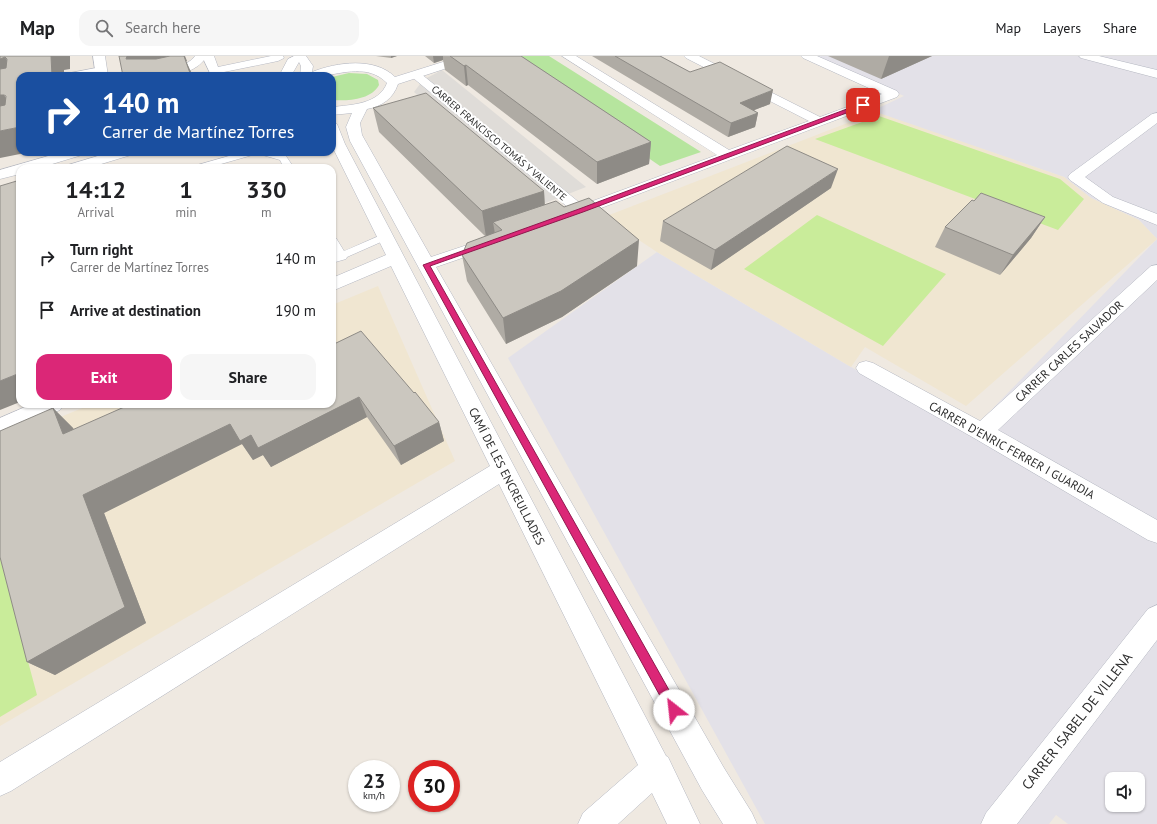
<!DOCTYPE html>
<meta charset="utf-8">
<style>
body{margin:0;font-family:"PT Sans",sans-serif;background:#f6f6f6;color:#202124;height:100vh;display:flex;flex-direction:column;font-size:15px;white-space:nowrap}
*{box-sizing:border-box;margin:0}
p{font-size:13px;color:#757577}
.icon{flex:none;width:22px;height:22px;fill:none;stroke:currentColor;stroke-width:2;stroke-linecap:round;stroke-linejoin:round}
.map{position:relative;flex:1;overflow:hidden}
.drawer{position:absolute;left:16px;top:108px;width:320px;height:244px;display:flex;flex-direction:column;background:#fff;border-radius:12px;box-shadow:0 1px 3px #0004}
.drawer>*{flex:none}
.banner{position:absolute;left:16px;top:16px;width:320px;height:84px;border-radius:12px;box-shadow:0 1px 3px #0004;background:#1a4fa0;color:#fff;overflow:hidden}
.controls{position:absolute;left:1105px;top:716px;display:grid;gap:8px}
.controls a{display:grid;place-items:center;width:40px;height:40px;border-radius:8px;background:#fff;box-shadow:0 1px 3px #0004;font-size:20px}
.speed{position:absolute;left:348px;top:704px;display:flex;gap:8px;font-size:20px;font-weight:700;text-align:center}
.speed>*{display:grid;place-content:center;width:52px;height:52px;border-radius:50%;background:#fff;box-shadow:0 1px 3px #0004;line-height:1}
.speed small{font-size:10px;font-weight:400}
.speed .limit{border:6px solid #d22;background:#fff;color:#111}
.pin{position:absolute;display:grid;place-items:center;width:34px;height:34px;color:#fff;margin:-17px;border-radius:8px;box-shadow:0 2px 6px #0006}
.me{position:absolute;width:44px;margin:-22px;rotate:331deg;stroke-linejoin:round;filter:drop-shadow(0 0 3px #0008)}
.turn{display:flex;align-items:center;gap:14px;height:84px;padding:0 20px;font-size:18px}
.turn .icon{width:52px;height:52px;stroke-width:2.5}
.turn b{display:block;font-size:28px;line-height:34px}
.eta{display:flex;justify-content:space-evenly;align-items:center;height:68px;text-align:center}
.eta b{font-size:24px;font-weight:700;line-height:28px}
.action{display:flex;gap:8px;margin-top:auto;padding:8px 20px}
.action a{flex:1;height:46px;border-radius:12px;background:#db2777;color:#fff;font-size:16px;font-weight:700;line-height:46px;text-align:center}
.action a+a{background:#f6f6f6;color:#202124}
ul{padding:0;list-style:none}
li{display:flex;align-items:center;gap:12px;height:52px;padding:0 20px}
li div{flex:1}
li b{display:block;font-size:15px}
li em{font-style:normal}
header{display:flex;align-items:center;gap:24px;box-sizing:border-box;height:56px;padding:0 20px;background:#fff;border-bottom:1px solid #e0e0e0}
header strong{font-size:19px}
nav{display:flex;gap:22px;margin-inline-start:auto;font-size:14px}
.search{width:280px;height:36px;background:#f6f6f6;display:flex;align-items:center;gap:10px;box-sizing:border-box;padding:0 14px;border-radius:12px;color:#757577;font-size:15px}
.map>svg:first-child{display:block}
.industrial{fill:#e3e1e8;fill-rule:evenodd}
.education{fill:#f0e6d1}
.green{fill:#b6e59e}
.pitch{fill:#c9ec9a}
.plaza{fill:#dfdcd8}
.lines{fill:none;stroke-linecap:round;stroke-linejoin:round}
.service-casing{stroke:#b4b7c1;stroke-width:1}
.pedestrian-casing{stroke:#b4b7c1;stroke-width:1}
.minor-casing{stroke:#b4b7c1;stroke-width:1}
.tertiary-casing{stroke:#b4b7c1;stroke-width:1}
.service{fill:#fff;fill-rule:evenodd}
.pedestrian{fill:#fff;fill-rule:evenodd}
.minor{fill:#fff;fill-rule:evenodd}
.tertiary{fill:#fff;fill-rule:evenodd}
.wall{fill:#afaba4}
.shaded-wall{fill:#8e8b86}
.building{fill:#cbc7bf;stroke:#8e8b86}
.route{fill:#db2777;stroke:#8e194d}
.labels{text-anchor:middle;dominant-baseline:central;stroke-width:4;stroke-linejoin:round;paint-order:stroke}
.far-street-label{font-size:10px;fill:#2e2e2e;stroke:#fff}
.street-label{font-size:12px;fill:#2e2e2e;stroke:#fff}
.near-street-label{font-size:14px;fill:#2e2e2e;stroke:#fff}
</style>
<header>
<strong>Map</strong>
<div class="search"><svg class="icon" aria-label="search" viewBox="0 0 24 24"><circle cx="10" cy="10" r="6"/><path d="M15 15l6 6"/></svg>Search here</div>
<nav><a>Map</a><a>Layers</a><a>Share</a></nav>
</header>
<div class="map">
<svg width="1157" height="768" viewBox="0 0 1157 768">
<rect width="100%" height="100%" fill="#efe9e1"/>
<path class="industrial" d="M817,0H1157V183L1139,164L1091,142L1064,121L872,55L904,40Z
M1157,183V768H1068L1056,759L1049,768H765L508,302L657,196L851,311L970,376ZM1112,723H1138V749H1112Z"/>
<path class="education" d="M876,56L1064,121L1091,142L1139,164L1157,183L966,350L865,291L851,311L657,196L604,161Z
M378,230L455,405L0,670V386L92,348H332V249Z"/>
<path class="green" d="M500,0H549L701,96L660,110Z
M349,17L367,18L378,24L379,29C371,44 348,45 332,44V21Z"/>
<path class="pitch" d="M879,60L1060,123L1084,143L1058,174L815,83Z
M817,159L946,218L883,290L744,213Z
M0,501L37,639L0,661Z"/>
<path class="plaza" d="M442,14L586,131L540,149L414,36L423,24Z"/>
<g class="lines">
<g class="service-casing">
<path id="service" d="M243,96H272L286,100L294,112H284L280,104L259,98L258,96L256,98L207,112H192L194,110Z
M386,177L391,180L390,182L347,201L346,203L332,207V200L335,199L332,193V181L336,182L344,195Z"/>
</g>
<g class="pedestrian-casing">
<path id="pedestrian" d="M202,0H214L218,11L271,0H283L284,2L278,5L214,18L210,17Z
M101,11L105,12L107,14L105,16L87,20H63L65,18Z
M416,16L420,17L586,152L589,155L586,158L581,160L576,158L412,21L410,19L412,17Z"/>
</g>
<g class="minor-casing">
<path id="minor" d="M93,0H105L108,20H96Z
M195,0H207C193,23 159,20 136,20L138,17L142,16C156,14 187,13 195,0Z
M294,0H306L313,10L312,16C337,6 375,1 395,21L462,0H480L478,2L398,28C393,43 382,50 367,53L360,67L362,79L431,201L491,181L497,182L499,186L497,190L436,211L724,712L752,757L757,768H723L702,734L350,85L346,71L352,57L332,59V51C352,49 379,48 387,27C368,8 344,17 322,20C315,21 307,20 300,20L301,10L299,6L291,20H279L288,3Z
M562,0H576L729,94L809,65L686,2L684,0H699L820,61L882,38L803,2L801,0H817L897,35L899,38L897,41L569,164L563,162L561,159L563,156L717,99Z
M1157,57V67L1085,121L1113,141L1157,158V169L1103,147L1070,124L1068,121L1070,118L1152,58Z
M332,67L337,68L345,88L666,700L668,701L700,768H667L652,737L618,768H578L583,757L638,709L499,428L11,735L0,740V706L490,410L391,210L332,235V222L386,199L332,90Z
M62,96H84L82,99L39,112H20V118L0,123V114Z
M111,96H133L131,99L88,112H66L68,109Z
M1157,209V224L998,374L1157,464V487L1148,484L974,382L859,317L856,312L859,307L866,305L873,307L980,365L1151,210Z
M32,348H64L60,354L0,379V362Z
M1157,549V584L1017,768H981L986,757L1148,553Z"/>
</g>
<g class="tertiary-casing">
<path id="tertiary" d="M1079,0H1099L1157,14V22L1081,2Z"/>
</g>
<use href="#service" class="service"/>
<use href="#pedestrian" class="pedestrian"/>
<use href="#minor" class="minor"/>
<use href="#tertiary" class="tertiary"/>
</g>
<path class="wall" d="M376,0H397L391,2Z
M425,0H521L651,86L649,108L597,128L468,29L466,30L445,14L443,4L434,7Z
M592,0H660L690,16L770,48L754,54L758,57L755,71L728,81Z
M828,0H932L881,23Z
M373,52L544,135L545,148L637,210L562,261L506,288L467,225L462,199L485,180L379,76Z
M831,132L711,214L660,185L663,165Z
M1045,161L1031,182L1000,219L935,191L945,171Z
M332,289L439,366L444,385L401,409L367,361L271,411L263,399L253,404L242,388L104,457L146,567L55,619L27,606L53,352L73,372L74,374L332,348Z"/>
<path class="shaded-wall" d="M49,0H70V13L64,14V17L63,18L64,20H52Z
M127,0H185L187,5H186L193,20H189L126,3Z
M391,0H397L391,2Z
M433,0H443V4L434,7Z
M889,0H932L881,23Z
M5,1L20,24L0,29V3Z
M466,9L468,29L466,30L464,10Z
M773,34L770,48L737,61L740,47Z
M0,39H4L20,62L0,67Z
M758,57L755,71L728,81L731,67Z
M20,71V96H30L0,102V75Z
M651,86L649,108L597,128V106Z
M838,113L831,132L711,214L715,194Z
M544,135L545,161L493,166L495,178L486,181L482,155Z
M1045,161L1031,182L1000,219L1013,199Z
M639,184L637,210L562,261L506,288L503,262Z
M20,317V346L0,354V325Z
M359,341L367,361L271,411L263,399L253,404L242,388L104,457L146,567L55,619L27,606L83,439L230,368L251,379Z
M53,352L73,372L84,398L63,378Z
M439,366L444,385L401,409L394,390Z"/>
<path class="building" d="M0,0H51L52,20H20V71L0,75V50L5,49L6,40L4,39H0V13L6,12L7,3L5,1L0,3Z
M119,0H127L126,3H156L170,0H184L191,20H123Z
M450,0H521L651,86L597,106L466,9L464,10Z
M615,0H660L690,16L720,6L773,34L740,47L758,57L731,67Z
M426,37L544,135L482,155L373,52Z
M787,90L838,113L715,194L663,165Z
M69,110L70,112H61Z
M20,124V317L0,325V130Z
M981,137L1045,161L1013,199L945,171L972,144L974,145Z
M589,142L639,184L561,235L503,262L462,199L467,187L502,174L493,166L556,145L564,151Z
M361,275L414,337L415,336L439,366L394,390L359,341L258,392L251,379L240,385L230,368L83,439L125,551L27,606L0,501V375L53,352L63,378L131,348H332V289Z"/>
<path class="route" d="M863,47L866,49L865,50L583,156L430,210L678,650L680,654L678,658L674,660L670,658L423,209L579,153Z"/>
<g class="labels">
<g class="far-street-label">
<text transform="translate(499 87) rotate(40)">CARRER FRANCISCO TOMÁS Y VALIENTE</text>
</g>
<g class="street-label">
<text transform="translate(1069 295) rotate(-43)">CARRER CARLES SALVADOR</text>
<text transform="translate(1012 394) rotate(29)">CARRER D'ENRIC FERRER I GUARDIA</text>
<text transform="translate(507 420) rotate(63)">CAMÍ DE LES ENCREULLADES</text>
</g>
<g class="near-street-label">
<text transform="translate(1077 665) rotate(-52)">CARRER ISABEL DE VILLENA</text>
</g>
</g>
</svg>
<div class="controls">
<a><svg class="icon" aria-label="sound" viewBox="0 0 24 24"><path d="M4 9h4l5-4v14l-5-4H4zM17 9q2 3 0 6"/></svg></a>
</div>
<div class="speed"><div>23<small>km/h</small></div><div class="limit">30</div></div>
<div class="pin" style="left:863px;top:49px;background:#d93025"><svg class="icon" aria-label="arrive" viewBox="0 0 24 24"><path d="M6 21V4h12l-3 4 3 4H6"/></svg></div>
<svg class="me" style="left:674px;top:654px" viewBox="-20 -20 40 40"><circle r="19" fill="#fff"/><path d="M0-13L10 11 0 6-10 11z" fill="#db2777"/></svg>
<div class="banner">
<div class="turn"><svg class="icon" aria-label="right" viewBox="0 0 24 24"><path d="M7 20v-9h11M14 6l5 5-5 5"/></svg><div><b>140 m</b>Carrer de Martínez Torres</div></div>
</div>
<section class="drawer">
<div class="eta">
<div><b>14:12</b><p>Arrival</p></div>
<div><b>1</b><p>min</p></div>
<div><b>330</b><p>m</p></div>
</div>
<ul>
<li><svg class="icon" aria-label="right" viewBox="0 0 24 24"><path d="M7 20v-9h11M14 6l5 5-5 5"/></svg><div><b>Turn right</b><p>Carrer de Martínez Torres</p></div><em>140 m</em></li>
<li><svg class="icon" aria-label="arrive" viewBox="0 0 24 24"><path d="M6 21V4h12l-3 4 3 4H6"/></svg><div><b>Arrive at destination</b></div><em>190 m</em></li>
</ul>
<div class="action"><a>Exit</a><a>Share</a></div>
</section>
</div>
